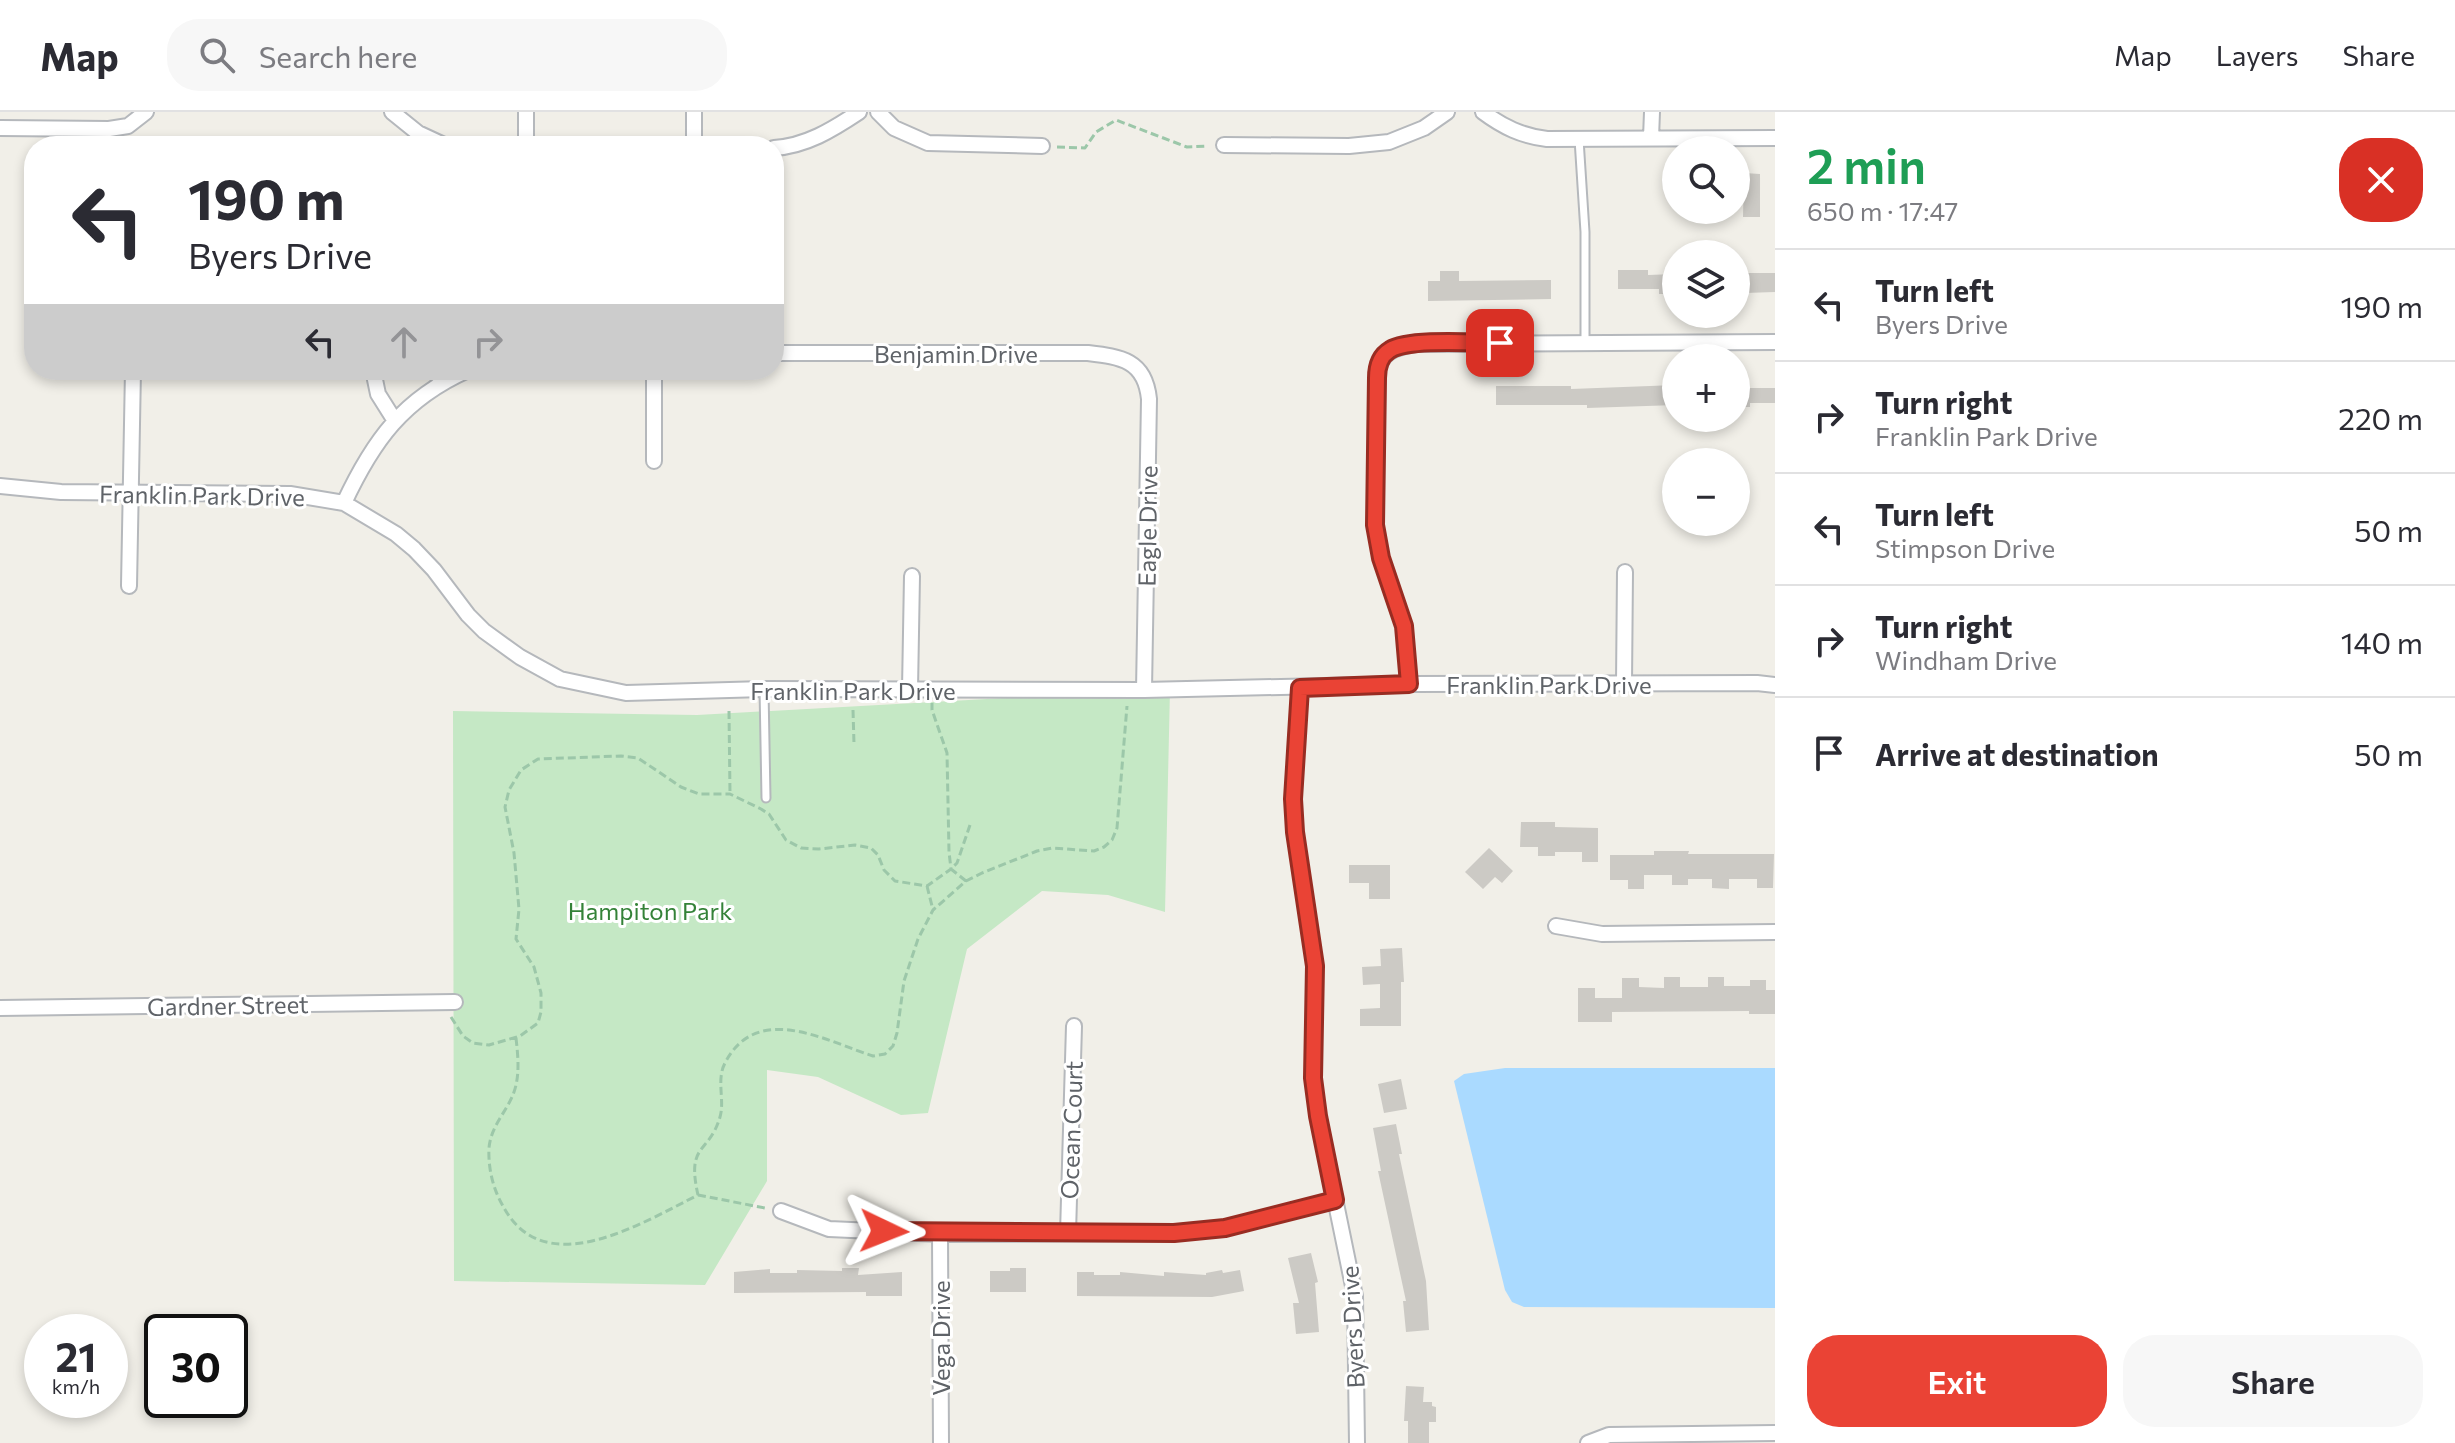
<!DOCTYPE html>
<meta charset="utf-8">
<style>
body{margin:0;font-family:Commissioner,sans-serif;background:#f7f7f7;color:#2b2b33;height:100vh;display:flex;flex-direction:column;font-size:30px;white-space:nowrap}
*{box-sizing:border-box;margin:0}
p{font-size:26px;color:#7c7c81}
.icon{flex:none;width:44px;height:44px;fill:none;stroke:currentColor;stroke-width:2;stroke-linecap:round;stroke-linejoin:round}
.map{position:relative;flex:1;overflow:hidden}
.sheet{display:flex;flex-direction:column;background:#fff;width:680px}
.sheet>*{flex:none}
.top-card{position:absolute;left:24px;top:24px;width:760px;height:244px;border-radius:32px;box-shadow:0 4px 12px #0003;background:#fff;color:#2b2b33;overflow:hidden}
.tools{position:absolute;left:1662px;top:24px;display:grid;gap:16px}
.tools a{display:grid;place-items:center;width:88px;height:88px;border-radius:50%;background:#fff;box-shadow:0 4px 12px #0003;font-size:40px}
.speed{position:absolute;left:24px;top:1202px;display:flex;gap:16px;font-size:40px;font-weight:700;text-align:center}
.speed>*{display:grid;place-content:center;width:104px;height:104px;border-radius:50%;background:#fff;box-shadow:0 4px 12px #0003;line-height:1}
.speed small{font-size:20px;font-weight:400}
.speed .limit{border:4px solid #111;border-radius:12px;background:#fff;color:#111}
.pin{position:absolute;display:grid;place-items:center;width:68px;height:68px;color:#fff;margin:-34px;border-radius:16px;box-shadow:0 4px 12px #0006}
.me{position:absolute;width:88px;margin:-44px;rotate:92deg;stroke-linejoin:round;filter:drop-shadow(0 0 6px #0008)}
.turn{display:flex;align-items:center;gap:28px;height:168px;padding:0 32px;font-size:36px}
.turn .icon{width:104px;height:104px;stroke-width:2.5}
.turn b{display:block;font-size:56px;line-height:68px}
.lanes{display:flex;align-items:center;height:76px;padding:0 32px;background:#0003;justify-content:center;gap:40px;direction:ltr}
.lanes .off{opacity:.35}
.round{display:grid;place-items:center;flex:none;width:84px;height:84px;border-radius:32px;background:#f7f7f7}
.headline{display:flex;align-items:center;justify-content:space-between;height:136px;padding:0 32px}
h1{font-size:48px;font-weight:600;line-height:60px;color:#1e9e55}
.action{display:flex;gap:16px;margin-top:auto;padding:16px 32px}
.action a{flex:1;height:92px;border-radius:32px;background:#ea4335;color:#fff;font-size:32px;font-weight:600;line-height:92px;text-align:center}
.action a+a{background:#f7f7f7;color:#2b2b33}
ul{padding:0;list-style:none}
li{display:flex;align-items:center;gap:24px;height:112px;padding:0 32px;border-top:2px solid #e1e1e2}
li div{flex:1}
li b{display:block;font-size:30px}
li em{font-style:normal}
header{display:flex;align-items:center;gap:48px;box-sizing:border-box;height:112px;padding:0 40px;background:#fff;border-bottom:2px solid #e1e1e2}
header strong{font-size:38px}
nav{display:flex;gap:44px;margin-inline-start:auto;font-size:28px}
.search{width:560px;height:72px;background:#f7f7f7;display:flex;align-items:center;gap:20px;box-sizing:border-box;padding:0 28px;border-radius:32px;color:#7c7c81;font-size:30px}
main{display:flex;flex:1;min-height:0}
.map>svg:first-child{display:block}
.green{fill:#c5e8c5}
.water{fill:#aadaff}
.building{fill:#cccac5}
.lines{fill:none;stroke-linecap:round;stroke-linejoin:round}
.service-casing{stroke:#b5b8bc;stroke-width:11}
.minor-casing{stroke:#b5b8bc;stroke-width:18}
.path{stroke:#9cc7a9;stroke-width:3;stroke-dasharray:8 4;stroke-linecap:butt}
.service{stroke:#fff;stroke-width:7}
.minor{stroke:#fff;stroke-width:14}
.route-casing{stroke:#982c22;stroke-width:20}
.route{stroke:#ea4335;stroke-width:14}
.labels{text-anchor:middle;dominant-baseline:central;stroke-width:6;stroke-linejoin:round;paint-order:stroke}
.street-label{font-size:24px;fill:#5f6368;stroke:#fff}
.park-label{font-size:24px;fill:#348238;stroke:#fff}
</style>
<header>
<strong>Map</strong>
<div class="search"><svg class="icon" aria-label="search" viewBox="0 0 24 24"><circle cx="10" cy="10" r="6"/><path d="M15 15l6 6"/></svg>Search here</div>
<nav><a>Map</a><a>Layers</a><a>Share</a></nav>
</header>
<main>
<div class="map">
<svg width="1775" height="1331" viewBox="0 0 1775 1331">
<rect width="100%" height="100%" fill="#f1efe8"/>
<path class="green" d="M1170,577L1165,800L1108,783L1042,779L967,837L928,1001L901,1003L818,965L767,958V1069L705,1173L454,1169L453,599L697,603Z"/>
<path class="water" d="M1505,956H1775V1196L1524,1195L1512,1190L1505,1178L1454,969L1464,962Z"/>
<path class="building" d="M1744,61L1760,62V105H1743Z
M1618,158H1648V163L1676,162V182H1659V177H1618Z
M1440,159H1459V169L1551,168V187L1428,189V169H1440Z
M1745,161H1775V180L1745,181Z
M1676,273V293L1587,296V293H1496V274H1571V277Z
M1736,276H1775V291H1750V295H1736Z
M1521,710H1555V715L1598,716V750H1582V740H1555V744H1538V735H1520Z
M1489,736L1513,759L1502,771L1495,765L1483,777L1465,760Z
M1654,739H1689L1688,742H1774L1773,776H1757V767H1729V777L1712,776V767H1688V773H1672V763H1644V777H1628V768H1610V743H1654Z
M1349,753H1390V787H1369V771H1349Z
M1402,836L1404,870H1401V914H1360V897L1380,896V872L1363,873L1362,855L1381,854L1380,837Z
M1664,865H1680V875H1708V865H1724V874H1750V868H1766V878H1775V902H1749V899L1612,900V910H1578V876H1595V886H1622V866H1639V875L1664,876Z
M1401,967L1407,997L1384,1001L1378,972Z
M1396,1012L1402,1042H1399L1426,1169L1429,1218L1406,1220L1403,1189H1406L1378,1059H1381L1373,1016Z
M1311,1141L1318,1170L1315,1171L1319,1220L1296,1222L1293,1191H1299L1288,1146Z
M842,1156H859L858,1163L902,1160V1184H866V1180L734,1181V1160L770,1157V1161H797V1158L842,1159Z
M1010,1156H1026V1180H990V1159H1010Z
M1222,1158L1223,1161L1240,1158L1244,1179L1212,1185L1077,1184V1160H1094V1163H1120V1160L1164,1164V1160L1206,1163V1161Z
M1406,1274L1424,1275L1423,1290H1432V1294L1436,1295V1310H1429V1331H1408V1309H1404Z"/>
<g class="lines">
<g class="service-casing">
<path id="service" d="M1579,27L1585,120V231
M764,577L766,686"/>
</g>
<g class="minor-casing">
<path id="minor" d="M392,0L418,21L446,34
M526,0V34
M694,0V34
M878,0L894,16L928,31L1042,34
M1483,0C1503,15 1522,24 1547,27L1775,26
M0,16L109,17L128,14L146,0
M1651,26L1652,0
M1224,33L1349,34L1389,30L1424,16L1447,0
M774,36C806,34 832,18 859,0
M774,241H1088C1121,245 1145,248 1149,287L1144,578
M373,258L378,282L395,309
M431,258L445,269
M654,258V349
M0,374L61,380L290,382L344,391L396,422L414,437L434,458L468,503L484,519L520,545L560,567L626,581L764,577L1144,578L1409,572L1757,571L1775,573
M344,391C373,329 403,287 468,258
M129,474L133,258
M1624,571L1625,460
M1409,572L1404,514L1381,446L1375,413L1377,266C1378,241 1394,235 1416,232L1775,230
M1300,576L1293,687L1295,720L1315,854L1313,966L1318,1004L1355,1184L1357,1331
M910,577L912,464
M1556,814L1602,822L1775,820
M0,896L455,890
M781,1099L829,1117L940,1122L1174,1121L1225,1116L1335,1088
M1068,1121L1074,914
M940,1122L941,1331
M1588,1331L1609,1323L1775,1321"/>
</g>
<path class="path" d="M1057,35L1085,36L1096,20L1116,8L1187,35L1208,34
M853,598L854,632
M729,599L730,682
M966,769L951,757L957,751L970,713
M927,774L933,798
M451,905L463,924L473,931L489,933L520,924L538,911L541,900V881L534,855L516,827L519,797L514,741L505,695L509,678L521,658L538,647L621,644L638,646L681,675L699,682H730L761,697L769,702L786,728L801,736L819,737L855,733L871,736L878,743L884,758L895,769L927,774L951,757L949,740L947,641L932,598V591
M516,926C518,944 520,963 514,980C507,1000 491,1013 489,1036C488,1056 493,1077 503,1094C544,1172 642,1111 698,1083C686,1030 709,1043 720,1005C725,988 716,968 725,951C757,889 826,929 873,944L885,942L893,934L897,921L904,869L918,827L933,798L966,769L982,761L1037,739L1052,736L1094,739L1104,735L1112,728L1117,716L1127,594
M698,1083L765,1096"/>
<use href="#service" class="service"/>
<use href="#minor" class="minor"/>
</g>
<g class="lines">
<g class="route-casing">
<path id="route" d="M884,1119L1174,1121L1225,1116L1335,1088L1318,1004L1313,966L1315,854L1295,720L1293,687L1300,576L1409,572L1404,514L1381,446L1375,413L1377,266C1377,254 1380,244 1390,238C1409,226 1476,231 1500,231"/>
</g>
<use href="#route" class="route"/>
</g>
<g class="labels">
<g class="street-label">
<text x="956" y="241">Benjamin Drive</text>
<text transform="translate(202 383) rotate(1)">Franklin Park Drive</text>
<text transform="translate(1147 414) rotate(-89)">Eagle Drive</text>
<text x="1549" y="572">Franklin Park Drive</text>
<text x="853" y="578">Franklin Park Drive</text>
<text transform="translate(228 893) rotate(-1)">Gardner Street</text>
<text transform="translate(1071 1018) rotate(-88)">Ocean Court</text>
<text transform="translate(1352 1215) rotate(-93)">Byers Drive</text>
<text transform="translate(940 1226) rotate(-90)">Vega Drive</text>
</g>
<g class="park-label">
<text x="650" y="798">Hampiton Park</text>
</g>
</g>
</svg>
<div class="tools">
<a><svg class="icon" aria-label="search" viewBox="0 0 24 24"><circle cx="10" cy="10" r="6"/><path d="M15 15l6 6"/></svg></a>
<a><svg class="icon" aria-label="layers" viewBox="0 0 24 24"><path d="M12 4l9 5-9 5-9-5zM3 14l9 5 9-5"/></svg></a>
<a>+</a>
<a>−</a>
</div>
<div class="speed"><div>21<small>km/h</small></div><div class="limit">30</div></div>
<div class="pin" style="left:1500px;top:231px;background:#d93025"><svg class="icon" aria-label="arrive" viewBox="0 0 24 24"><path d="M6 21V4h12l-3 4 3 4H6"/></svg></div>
<svg class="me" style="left:884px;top:1119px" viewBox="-20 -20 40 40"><path d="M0-17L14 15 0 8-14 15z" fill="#ea4335" stroke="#fff" stroke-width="4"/></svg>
<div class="top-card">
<div class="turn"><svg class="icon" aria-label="left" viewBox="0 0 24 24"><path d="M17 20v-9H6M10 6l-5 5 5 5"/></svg><div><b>190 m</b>Byers Drive</div></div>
<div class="lanes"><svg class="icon" aria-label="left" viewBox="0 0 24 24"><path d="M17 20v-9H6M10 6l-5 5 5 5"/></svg><svg class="icon off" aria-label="ahead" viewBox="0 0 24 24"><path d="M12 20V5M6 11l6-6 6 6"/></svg><svg class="icon off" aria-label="right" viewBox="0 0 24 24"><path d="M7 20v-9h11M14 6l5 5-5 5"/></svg></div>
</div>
</div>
<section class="sheet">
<div class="headline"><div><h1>2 min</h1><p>650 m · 17:47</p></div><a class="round" style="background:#d93025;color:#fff"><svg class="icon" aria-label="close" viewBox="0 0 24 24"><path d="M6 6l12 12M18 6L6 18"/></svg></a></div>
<ul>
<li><svg class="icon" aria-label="left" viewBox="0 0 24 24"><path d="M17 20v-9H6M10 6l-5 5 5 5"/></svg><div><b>Turn left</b><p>Byers Drive</p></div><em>190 m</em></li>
<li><svg class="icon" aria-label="right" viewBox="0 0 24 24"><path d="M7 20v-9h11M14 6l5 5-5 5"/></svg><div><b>Turn right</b><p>Franklin Park Drive</p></div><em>220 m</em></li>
<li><svg class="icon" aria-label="left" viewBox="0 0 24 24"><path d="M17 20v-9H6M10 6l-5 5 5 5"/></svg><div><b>Turn left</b><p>Stimpson Drive</p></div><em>50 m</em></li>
<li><svg class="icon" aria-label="right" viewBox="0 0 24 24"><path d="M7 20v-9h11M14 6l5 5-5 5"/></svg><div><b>Turn right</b><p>Windham Drive</p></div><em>140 m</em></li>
<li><svg class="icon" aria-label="arrive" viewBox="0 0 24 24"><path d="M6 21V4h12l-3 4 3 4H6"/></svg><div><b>Arrive at destination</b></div><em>50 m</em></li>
</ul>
<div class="action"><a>Exit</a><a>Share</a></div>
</section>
</main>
